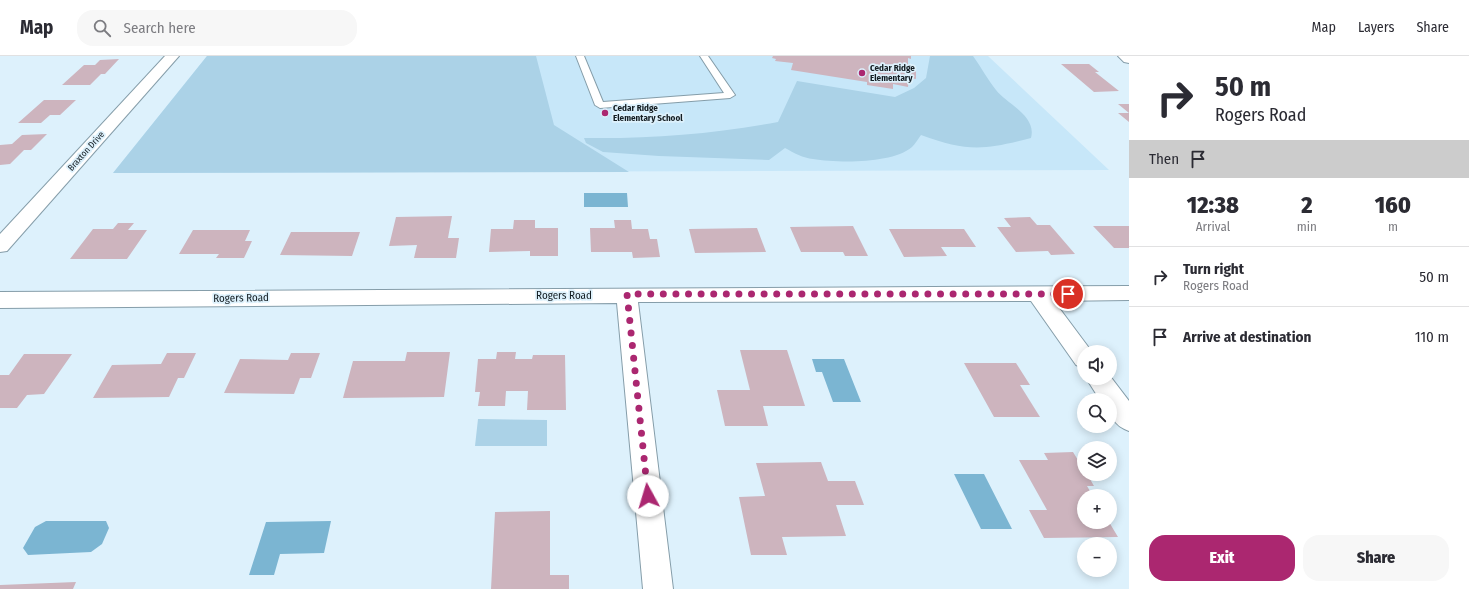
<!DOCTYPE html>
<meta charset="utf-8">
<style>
body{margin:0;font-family:"Fira Sans Condensed",sans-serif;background:#f7f7f7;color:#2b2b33;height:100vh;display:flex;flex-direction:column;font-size:15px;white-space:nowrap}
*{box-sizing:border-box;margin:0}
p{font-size:13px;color:#7c7c81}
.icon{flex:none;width:22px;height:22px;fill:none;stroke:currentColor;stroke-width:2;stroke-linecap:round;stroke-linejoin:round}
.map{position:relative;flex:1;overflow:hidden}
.side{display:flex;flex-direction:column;background:#fff;width:340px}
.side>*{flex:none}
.banner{background:#fff;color:#2b2b33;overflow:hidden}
.buttons{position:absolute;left:1077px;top:289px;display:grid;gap:8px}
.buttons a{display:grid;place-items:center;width:40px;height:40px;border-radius:50%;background:#fff;box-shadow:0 2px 10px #0003;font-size:20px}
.pin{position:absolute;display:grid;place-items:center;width:34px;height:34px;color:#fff;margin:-17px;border:2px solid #fff;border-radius:50%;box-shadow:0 1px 4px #0007}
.me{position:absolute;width:44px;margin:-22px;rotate:354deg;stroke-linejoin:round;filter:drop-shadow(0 0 3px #0008)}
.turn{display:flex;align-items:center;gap:14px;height:84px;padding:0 20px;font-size:18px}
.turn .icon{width:52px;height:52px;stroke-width:2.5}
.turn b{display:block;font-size:28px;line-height:34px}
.then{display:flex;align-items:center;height:38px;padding:0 20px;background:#0003;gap:8px;font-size:15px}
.eta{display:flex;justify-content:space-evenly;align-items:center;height:68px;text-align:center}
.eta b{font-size:24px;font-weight:800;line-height:28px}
.button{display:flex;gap:8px;margin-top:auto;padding:8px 20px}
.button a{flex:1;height:46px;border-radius:16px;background:#ab2770;color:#fff;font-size:16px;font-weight:800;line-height:46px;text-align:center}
.button a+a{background:#f7f7f7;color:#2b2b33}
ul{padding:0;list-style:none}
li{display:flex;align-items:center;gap:12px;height:60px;padding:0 20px;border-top:1px solid #e1e1e2}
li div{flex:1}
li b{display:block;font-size:15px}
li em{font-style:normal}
header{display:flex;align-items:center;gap:24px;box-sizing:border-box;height:56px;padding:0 20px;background:#fff;border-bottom:1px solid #e1e1e2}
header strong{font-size:19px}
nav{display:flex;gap:22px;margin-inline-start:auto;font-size:14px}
.search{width:280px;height:36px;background:#f7f7f7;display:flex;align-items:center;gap:10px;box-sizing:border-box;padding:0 14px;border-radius:16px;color:#7c7c81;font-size:15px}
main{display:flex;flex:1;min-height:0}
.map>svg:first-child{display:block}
.built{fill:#c7e7f9}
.green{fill:#abd2e7}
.water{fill:#7bb5d2}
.building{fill:#cdb4be}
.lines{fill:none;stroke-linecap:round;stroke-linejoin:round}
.service-casing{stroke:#859da9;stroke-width:2}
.minor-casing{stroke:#859da9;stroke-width:2}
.tertiary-casing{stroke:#859da9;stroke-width:2}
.service{fill:#fff;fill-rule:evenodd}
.minor{fill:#fff;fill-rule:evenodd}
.tertiary{fill:#fff;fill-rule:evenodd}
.route{stroke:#ab2770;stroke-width:7;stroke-dasharray:0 12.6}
.poi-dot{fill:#ab2770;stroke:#ddf1fc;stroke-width:1.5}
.labels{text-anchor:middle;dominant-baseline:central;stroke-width:3.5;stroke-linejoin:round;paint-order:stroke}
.far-poi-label{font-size:9px;font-weight:bold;fill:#141d22;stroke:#ddf1fc;text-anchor:start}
.far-street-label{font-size:9px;fill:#141d22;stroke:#ddf1fc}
.street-label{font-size:11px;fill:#141d22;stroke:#ddf1fc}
</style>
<header>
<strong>Map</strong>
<div class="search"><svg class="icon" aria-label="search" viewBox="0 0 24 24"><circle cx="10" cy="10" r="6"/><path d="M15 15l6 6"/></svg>Search here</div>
<nav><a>Map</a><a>Layers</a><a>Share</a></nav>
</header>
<main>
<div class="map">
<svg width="1129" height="533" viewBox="0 0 1129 533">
<rect width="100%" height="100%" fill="#ddf1fc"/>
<path class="built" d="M207,0H988L1109,114L113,117Z"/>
<path class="green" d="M207,0H536L554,69L629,116L113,117Z
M930,0H973C981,11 988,24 996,34C1007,48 1037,60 1031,82C985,94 967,96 921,79C918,83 915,88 912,91C892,108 838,107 813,103C803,102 794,97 785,92L769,104L659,100L603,96L586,87L584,82C649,83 714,78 778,66L797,25L895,41L914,32L926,22Z
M478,363L547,364V390H475Z"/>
<path class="water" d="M584,137H627L628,151H584Z
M812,303H844L861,346H833L822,316H816Z
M954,418H984L1012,473H981Z
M46,465H106L109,472L102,488L91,496L28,499L23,492L35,471Z
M331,465L324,497L280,498L274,519H249L266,466Z"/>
<path class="building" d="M773,0H911V3L908,2V10L916,12V23L909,22L908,31L893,28V33L867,29V26L791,14L793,7L775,5L776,3L772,2Z
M119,3L105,18H101L90,29H62L84,9H95L100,4Z
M1061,8H1089L1099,16H1095L1119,35L1094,36Z
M44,44H76L60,59H50L41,67H18Z
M1118,48H1129V57Z
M1118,57H1129V66Z
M47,78L31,94H24L10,108L0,109V89L12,88L22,79Z
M452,160L448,182H459L456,202H414L417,189L389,190L396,161Z
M1030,161L1037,169H1050L1075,198L1051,199L1048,195L1016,196L997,171H1011L1004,162Z
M514,164H535V172H558V200H530V195L489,196L491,173H513Z
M614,164H631L632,173H648L650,183H657L660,201L633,202L632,196H591L590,172H615Z
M118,167H134L128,174H147L127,203H70L93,173H113Z
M853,170L868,200H845L843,196H801L790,171Z
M1093,170H1129V192H1114Z
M757,172L766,196L695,197L689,173Z
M889,173H964L976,191H941L947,200L904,201Z
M193,174H250L245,185H252L244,202H216L219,198H179Z
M291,176H360L352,200L280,199Z
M740,294H787L805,350H763L768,370H725L717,334H750Z
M407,296H450L444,341L343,342L353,305H405Z
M497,296H516L515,303H532L533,299H565L566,354H527L528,335H506L505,350H478L480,336H475L478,303H496Z
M167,297H196L184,322H178L169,341L93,342L112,309L161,308Z
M291,297H320L311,322H300L294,338L224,337L240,303L288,304Z
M24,298H72L44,338L27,339L17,352H0V319H9Z
M964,307H1016L1030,329H1020L1040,361H994Z
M1073,396L1084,414V418H1087L1094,430H1087L1093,440H1084V466H1109L1118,481L1044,482L1029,454H1047L1019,404H1048L1044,397Z
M821,406L828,425H855L864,449H836L846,480L782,481L787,499H751L739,441L765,440L756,407Z
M550,455V519H569V533H491L495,456Z
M76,526L73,533H0V529Z"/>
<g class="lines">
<g class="service-casing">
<path id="service" d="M576,0H584L603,46L724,37L700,0H708L735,39L730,42L600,52L595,49Z"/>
</g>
<g class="minor-casing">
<path id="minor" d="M1118,0H1129V7L1124,6Z
M1129,230V244L1054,245L1092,296H1084V312L1076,309L1031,245L638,246L673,533H643L617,247L0,252V236Z
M1110,320L1129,345V375C1113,369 1110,360 1110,344H1100L1086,322H1110Z"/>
</g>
<g class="tertiary-casing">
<path id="tertiary" d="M165,0H179L7,195L0,196V178Z"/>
</g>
<use href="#service" class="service"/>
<use href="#minor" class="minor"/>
<use href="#tertiary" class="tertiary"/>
</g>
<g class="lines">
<path class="route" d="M648,440L627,238H1068"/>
</g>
<g class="poi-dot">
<circle cx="862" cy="17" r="4"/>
<circle cx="605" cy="57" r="4"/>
</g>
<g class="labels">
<g class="far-poi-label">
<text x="870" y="12">Cedar Ridge<tspan x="870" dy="10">Elementary</tspan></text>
<text x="613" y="52">Cedar Ridge<tspan x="613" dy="10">Elementary School</tspan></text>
</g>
<g class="far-street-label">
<text transform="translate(86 95) rotate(-48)">Braxton Drive</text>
</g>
<g class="street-label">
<text x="564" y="239">Rogers Road</text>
<text transform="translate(241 242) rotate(-1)">Rogers Road</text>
</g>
</g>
</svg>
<div class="buttons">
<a><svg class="icon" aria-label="sound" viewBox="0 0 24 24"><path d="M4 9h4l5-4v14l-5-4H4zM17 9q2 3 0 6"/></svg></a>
<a><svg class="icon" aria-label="search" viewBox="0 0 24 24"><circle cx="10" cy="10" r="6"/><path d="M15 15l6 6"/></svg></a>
<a><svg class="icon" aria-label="layers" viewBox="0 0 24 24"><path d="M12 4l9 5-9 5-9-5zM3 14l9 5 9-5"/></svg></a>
<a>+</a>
<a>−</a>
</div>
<div class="pin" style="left:1068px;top:238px;background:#d93025"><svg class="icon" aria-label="arrive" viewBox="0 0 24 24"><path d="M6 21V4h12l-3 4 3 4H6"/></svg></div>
<svg class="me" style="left:648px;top:440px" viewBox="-20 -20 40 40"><circle r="19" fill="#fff"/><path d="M0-13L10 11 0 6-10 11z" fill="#ab2770"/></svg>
</div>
<section class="side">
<div class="banner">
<div class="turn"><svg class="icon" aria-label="right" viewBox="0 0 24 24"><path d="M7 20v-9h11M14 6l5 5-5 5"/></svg><div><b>50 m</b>Rogers Road</div></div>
<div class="then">Then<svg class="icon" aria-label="arrive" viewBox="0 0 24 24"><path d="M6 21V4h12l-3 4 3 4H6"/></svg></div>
</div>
<div class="eta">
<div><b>12:38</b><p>Arrival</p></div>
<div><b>2</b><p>min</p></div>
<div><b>160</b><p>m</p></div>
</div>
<ul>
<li><svg class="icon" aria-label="right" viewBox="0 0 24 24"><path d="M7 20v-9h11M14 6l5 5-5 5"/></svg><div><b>Turn right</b><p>Rogers Road</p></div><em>50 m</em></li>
<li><svg class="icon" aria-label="arrive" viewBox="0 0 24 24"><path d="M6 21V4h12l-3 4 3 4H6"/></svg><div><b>Arrive at destination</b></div><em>110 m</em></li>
</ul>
<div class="button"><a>Exit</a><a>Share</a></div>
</section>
</main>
